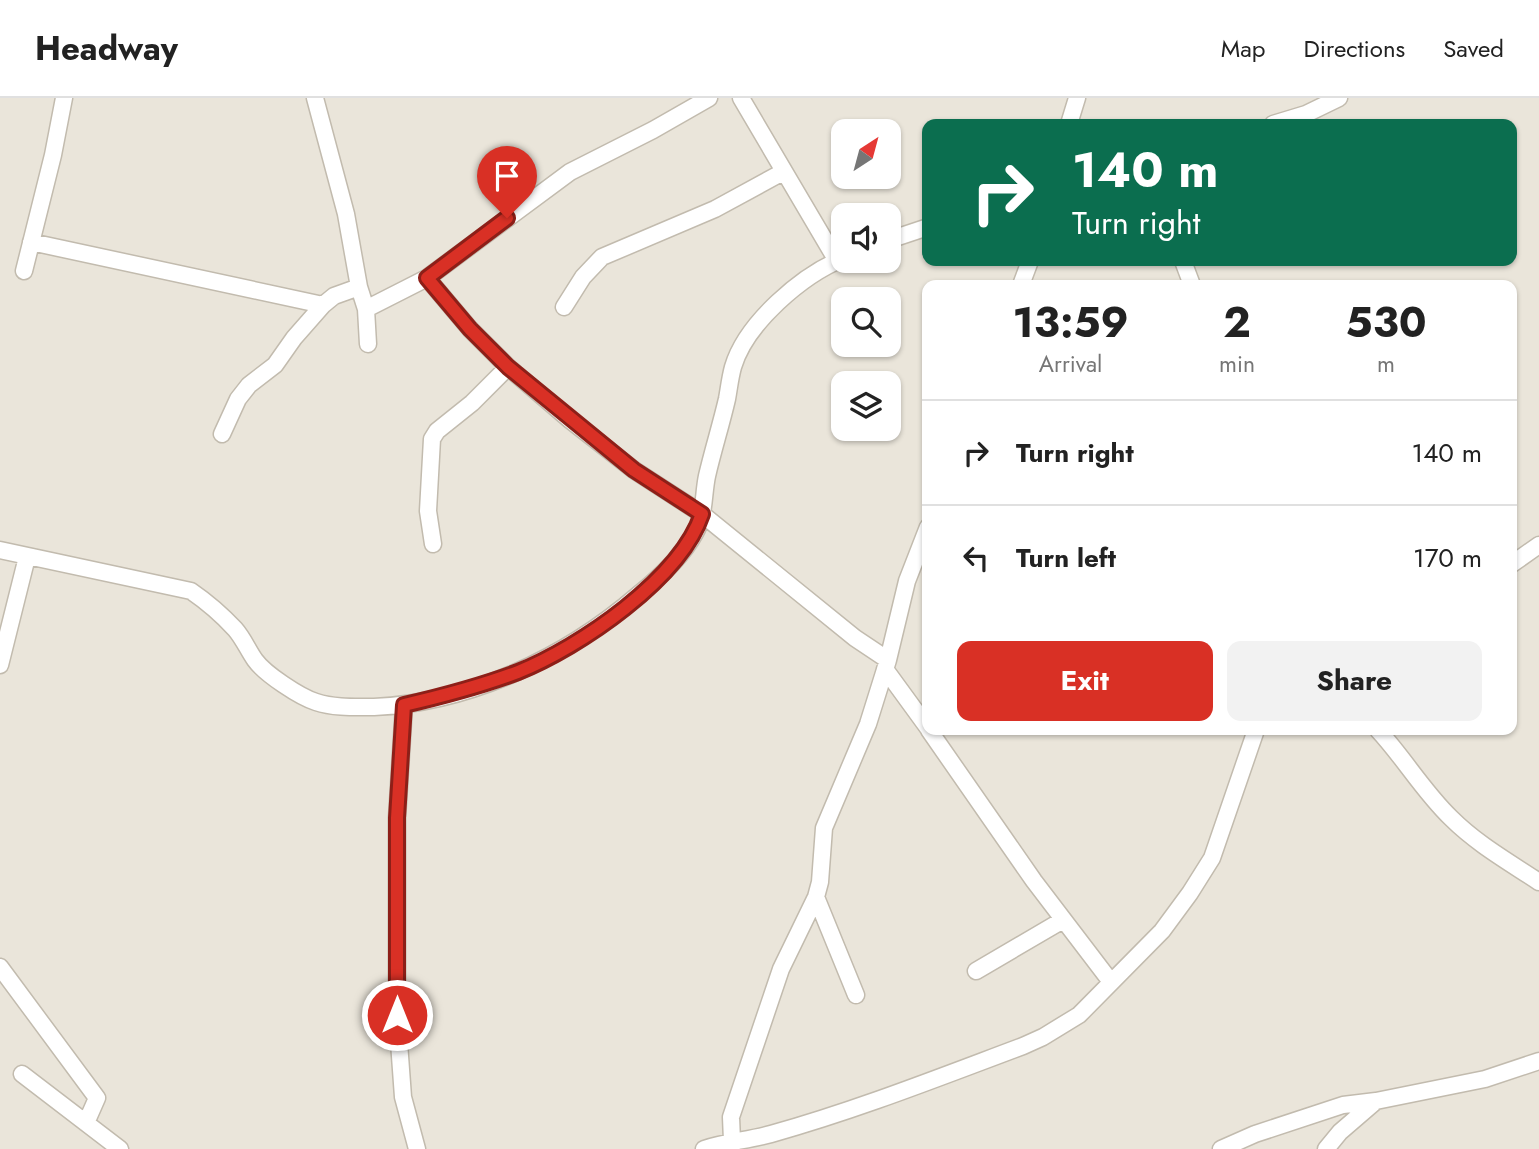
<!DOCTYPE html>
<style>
body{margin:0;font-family:Jost,sans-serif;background:#f2f2f2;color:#222;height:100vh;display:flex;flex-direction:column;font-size:26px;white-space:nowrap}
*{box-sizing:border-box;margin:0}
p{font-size:23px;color:#767676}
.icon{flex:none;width:38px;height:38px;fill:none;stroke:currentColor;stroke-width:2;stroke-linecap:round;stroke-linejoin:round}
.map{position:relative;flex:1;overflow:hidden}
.sheet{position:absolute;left:922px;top:182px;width:595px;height:455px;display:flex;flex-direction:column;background:#fff;border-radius:14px;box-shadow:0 2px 5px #0004}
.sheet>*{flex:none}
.top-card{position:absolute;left:922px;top:21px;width:595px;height:147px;border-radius:14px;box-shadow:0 2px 5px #0004;background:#0b6e4f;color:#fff;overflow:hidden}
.needle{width:46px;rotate:36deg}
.tools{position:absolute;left:831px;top:21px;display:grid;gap:14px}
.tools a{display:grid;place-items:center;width:70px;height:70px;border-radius:14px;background:#fff;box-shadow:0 2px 5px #0004;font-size:35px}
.pin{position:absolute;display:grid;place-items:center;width:60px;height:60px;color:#fff;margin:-72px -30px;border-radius:50% 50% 50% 0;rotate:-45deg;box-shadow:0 0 7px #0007}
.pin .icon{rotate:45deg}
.me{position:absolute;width:77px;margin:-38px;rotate:0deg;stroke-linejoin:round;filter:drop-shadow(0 0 5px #0008)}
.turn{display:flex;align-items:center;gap:24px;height:147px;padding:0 35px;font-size:32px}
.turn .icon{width:91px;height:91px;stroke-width:2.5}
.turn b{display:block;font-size:49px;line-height:60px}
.eta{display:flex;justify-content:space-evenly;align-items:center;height:119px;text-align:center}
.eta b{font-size:42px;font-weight:700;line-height:49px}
.primary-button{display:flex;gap:14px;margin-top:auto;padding:14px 35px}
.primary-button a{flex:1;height:80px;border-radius:14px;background:#d93025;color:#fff;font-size:28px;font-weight:700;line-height:80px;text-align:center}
.primary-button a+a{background:#f2f2f2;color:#222}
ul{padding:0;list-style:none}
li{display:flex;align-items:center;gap:21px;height:105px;padding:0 35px;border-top:2px solid #e0e0e0}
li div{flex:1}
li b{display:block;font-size:26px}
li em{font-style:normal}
header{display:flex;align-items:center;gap:42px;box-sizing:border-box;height:98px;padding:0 35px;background:#fff;border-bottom:2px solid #e0e0e0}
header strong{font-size:33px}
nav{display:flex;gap:38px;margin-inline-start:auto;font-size:24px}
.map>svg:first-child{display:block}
.residential{fill:#eae5da;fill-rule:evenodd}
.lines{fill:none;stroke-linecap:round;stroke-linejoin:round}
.minor-casing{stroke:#c2bbae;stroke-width:19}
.minor{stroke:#fff;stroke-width:16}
.route-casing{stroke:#8d1f18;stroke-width:18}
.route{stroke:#d93025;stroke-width:12}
</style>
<header>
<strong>Headway</strong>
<nav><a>Map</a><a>Directions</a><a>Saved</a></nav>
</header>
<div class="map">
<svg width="1539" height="1051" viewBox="0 0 1539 1051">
<rect width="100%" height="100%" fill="#f6f3ec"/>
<path class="residential" d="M0,0H1539V1051H0ZM928,26H1512V163H928ZM844,33H889V79H844ZM844,117H889V163H844ZM928,187H1512V632H928ZM844,201H889V247H844ZM844,285H889V331H844Z"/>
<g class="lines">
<g class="minor-casing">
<path id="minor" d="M315,0L346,116L359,189L366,211L368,246
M741,0L837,163
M1069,26L1077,0
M1273,26L1306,16L1339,0
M889,142L928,129
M31,144L323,207
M1183,163L1192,187
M24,173L53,57L64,0
M427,180L470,231L508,269L570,322L634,372L702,416L855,540L888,562
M1021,187L1030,163
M564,209L583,179L602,159L715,111L783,74
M366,211L427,180L570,74L653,32L709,0
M222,336L238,301L249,287L275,267L294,240L323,207L334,198L359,189
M433,446L428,413L432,341L437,333L472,305L508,269
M0,452L191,493C207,504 222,517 235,531C243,540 248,552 255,562C265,576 300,599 316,604C334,610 355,609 374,609C470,605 566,559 638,497C659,480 682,459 695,435C705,417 703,397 707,378C713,352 721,327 727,301C729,290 730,280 733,269C746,225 802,177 844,160
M1512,466L1539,447
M0,567L27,459
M885,571L928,630
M404,607L397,720V917L403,999L417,1051
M929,632L1034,783L1111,884
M1378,632C1404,660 1423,693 1451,720C1477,746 1509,764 1539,784
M816,799L856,897
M0,869L97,1000L86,1025
M976,873L1063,822
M22,976L120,1051
M732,1043L731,1019L781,871L816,799L820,784L824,730L868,626L888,562L907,483L928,429
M704,1051C726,1044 749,1042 771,1036C857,1012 940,979 1023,948L1043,939L1079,917L1162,833L1190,795L1212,760L1256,632
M1221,1051L1255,1036L1343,1007L1376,1003
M1326,1051L1340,1034L1376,1003L1485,981L1539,963"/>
</g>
<use href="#minor" class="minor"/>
</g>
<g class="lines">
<g class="route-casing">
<path id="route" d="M397,917V720L404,607C443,598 481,588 518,574C580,549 680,481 702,416L634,372L508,269L470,231L427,180L507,120"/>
</g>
<use href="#route" class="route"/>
</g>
</svg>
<div class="tools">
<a><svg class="needle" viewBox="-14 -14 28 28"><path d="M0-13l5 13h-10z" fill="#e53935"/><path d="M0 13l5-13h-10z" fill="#767676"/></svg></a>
<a><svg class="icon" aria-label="sound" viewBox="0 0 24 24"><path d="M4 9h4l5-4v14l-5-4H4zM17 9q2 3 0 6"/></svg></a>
<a><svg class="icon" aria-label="search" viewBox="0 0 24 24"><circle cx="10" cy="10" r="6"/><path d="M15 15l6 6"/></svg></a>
<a><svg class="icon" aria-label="layers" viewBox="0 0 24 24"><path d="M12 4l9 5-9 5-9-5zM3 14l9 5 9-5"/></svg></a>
</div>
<div class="pin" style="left:507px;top:120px;background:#d93025"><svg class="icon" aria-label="arrive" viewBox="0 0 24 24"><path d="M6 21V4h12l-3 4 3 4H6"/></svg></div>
<svg class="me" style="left:397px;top:917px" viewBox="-20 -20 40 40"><circle r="17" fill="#d93025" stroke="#fff" stroke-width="3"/><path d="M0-11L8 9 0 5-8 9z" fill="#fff"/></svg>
<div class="top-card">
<div class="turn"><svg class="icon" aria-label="right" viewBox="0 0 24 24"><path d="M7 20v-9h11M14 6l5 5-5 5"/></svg><div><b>140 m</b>Turn right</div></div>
</div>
<section class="sheet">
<div class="eta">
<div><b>13:59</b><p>Arrival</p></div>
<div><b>2</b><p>min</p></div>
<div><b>530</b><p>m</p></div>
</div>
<ul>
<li><svg class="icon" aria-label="right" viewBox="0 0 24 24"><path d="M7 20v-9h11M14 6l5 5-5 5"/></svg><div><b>Turn right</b></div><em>140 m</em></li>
<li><svg class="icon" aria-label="left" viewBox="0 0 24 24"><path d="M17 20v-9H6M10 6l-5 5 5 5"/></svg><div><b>Turn left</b></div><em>170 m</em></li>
</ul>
<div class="primary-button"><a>Exit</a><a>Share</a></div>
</section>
</div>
